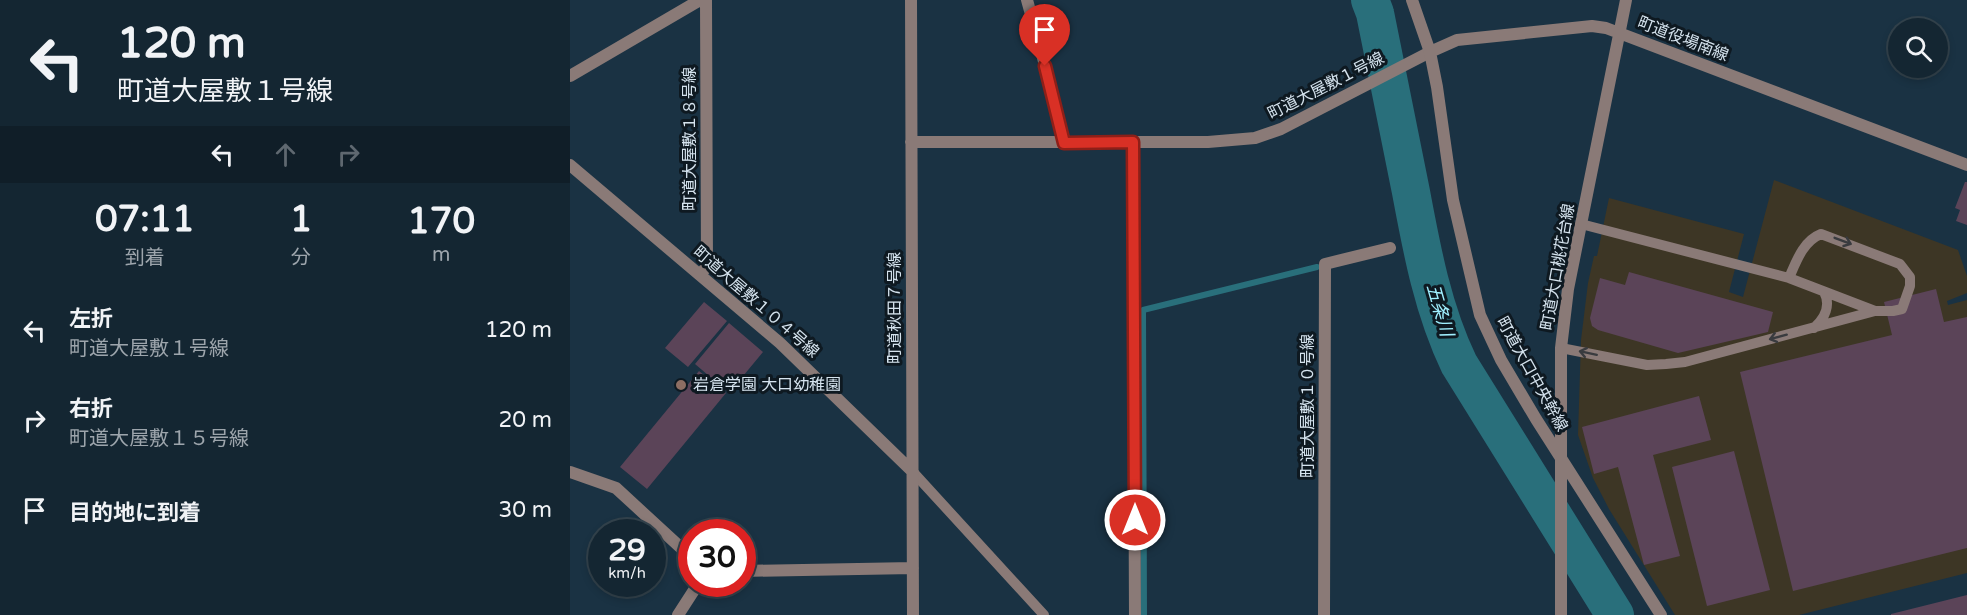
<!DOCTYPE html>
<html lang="ja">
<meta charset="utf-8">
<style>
body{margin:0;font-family:"Varela Round","Noto Sans JP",sans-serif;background:#1d2e3a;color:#f1f3f6;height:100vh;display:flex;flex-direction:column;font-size:22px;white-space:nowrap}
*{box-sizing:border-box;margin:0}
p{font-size:20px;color:#9da5ac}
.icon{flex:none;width:33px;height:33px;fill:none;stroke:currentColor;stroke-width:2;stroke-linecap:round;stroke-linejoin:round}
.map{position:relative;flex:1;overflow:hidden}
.drawer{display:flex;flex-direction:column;background:#142632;width:570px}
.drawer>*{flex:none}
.hud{background:#142632;color:#f1f3f6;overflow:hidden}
.controls{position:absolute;left:1318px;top:18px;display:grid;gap:12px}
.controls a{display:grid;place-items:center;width:60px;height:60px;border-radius:50%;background:#142632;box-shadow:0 3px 9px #0003,0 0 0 2px #33434d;font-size:30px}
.speed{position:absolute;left:18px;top:519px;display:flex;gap:12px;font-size:30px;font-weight:700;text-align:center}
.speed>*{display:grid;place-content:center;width:78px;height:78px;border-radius:50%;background:#142632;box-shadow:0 3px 9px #0003,0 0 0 2px #33434d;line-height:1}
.speed small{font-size:15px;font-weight:400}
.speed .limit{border:9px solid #d22;background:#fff;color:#111}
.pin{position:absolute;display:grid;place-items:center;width:51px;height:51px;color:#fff;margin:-62px -26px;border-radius:50% 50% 50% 0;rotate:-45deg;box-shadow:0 0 6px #0007}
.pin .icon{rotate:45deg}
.me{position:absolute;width:66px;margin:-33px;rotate:0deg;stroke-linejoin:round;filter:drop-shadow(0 0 4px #0008)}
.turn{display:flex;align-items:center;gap:21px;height:126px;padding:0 18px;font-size:27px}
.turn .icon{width:78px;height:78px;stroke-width:2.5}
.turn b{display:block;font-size:42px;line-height:51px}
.lanes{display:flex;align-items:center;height:57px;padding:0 18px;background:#0003;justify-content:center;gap:30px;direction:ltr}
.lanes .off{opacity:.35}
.eta{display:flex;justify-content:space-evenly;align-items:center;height:102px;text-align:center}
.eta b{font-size:36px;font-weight:700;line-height:42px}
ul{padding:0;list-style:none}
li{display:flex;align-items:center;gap:18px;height:90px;padding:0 18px}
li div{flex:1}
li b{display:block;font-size:22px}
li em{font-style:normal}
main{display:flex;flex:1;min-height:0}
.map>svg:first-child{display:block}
.industrial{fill:#3d3625}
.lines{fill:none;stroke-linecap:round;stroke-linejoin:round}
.stream{stroke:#296f7b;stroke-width:6}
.river{stroke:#296f7b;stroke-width:38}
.building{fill:#5b4458}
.service{stroke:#8a7a77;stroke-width:10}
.minor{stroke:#8a7a77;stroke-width:12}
.tertiary{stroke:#8a7a77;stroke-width:12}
.oneway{stroke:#393b3f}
.route-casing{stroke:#8d1f18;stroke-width:15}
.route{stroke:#d93025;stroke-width:10}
.education-dot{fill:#8d6e63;stroke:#0e1921;stroke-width:2}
.labels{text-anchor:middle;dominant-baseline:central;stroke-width:6;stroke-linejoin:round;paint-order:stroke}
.street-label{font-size:16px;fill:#d5e3ee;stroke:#0e1921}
.poi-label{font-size:16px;fill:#d5e3ee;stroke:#0e1921;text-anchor:start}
.water-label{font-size:18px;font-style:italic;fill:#a0f0ff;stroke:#0e1921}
</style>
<main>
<section class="drawer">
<div class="hud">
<div class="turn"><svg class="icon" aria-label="left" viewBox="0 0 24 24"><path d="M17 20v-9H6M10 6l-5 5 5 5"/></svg><div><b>120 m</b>町道大屋敷１号線</div></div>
<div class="lanes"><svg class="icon" aria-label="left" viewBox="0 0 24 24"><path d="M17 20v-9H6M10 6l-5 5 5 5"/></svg><svg class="icon off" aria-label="ahead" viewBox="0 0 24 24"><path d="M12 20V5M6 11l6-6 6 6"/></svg><svg class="icon off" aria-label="right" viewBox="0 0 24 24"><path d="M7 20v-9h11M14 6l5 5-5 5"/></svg></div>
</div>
<div class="eta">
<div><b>07:11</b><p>到着</p></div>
<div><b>1</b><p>分</p></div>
<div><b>170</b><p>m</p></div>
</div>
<ul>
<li><svg class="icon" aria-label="left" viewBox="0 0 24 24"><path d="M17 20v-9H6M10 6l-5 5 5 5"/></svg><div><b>左折</b><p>町道大屋敷１号線</p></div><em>120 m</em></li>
<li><svg class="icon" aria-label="right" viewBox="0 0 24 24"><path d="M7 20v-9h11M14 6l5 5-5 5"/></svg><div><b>右折</b><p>町道大屋敷１５号線</p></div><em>20 m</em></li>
<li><svg class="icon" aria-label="arrive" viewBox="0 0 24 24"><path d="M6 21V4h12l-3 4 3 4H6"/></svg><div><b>目的地に到着</b></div><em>30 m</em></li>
</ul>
</section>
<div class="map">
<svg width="1397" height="615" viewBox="0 0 1397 615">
<rect width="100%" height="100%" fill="#1a3243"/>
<path class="industrial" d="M1204,180L1388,250L1397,276V293L1377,301L1378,305L1397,300V573L1229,615H1105L1039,509L1023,478L1008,435L1011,340L1018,283L1024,256H1027L1039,198L1174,234L1159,292L1173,297Z"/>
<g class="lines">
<path class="stream" d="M574,615L573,310L747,267"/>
<path class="river" d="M800,0L805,13C817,73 829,133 841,192C852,251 863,310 889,364L1045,615"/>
</g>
<path class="building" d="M1395,182H1397V225L1386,221L1390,210L1385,208Z
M1059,272L1203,312L1198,332L1108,353L1028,330L1022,326L1020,318L1030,278L1055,285Z
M1366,289L1374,322L1397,317V548L1223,591L1170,372L1322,335L1314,302Z
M134,302L157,321L118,367L95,348Z
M159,323L193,352L159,393L125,364Z
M129,371L156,393L77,489L50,467Z
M1129,396L1141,440L1083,455L1110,556L1074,565L1048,467L1024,474L1012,427Z
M1164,451L1200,590L1137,606L1102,467Z
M1397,595V615H1321V614Z"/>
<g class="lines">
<path class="service" d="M1011,224L1219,278L1305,311
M1244,328C1255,318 1261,305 1254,292
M991,348L1077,365L1096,364L1115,362L1305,311H1323L1332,309L1340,286V277L1330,264L1251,234C1233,241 1226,262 1219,278
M343,472L474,615"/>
<path class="minor" d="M341,0L343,615
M457,0L481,87L494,143
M0,76L130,0
M341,142H638L685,138L711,129L860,52
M563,142L565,615
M0,165L210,343L343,472
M130,274L137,267L136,0
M0,472L46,488L122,558
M172,571L343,568
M108,615L128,584
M754,615L755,264L820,248"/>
<path class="tertiary" d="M842,0L860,52L887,40L1022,26L1036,28L1397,165
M860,52L867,87L883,200L910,315L931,360L966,419L1091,615
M991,615V348L998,289L1056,0"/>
</g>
<defs><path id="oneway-shaft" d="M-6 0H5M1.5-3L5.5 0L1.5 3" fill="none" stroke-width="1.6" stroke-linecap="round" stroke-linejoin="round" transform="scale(1.5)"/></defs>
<g class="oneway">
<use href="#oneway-shaft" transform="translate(1273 241) rotate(21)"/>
<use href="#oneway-shaft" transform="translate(1208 337) rotate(165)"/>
<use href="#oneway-shaft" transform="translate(1018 353) rotate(-168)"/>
</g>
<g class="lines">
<g class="route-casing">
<path id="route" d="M475,66L494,143L563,142L565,520"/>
</g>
<use href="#route" class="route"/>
</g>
<circle class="education-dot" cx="111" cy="385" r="6"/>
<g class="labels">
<g class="street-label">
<text transform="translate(1113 39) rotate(21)">町道役場南線</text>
<text transform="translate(756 86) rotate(-27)">町道大屋敷１号線</text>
<text transform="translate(120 139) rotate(-90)">町道大屋敷１８号線</text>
<text transform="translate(988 267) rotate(-80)">町道大口桃花台線</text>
<text transform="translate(186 302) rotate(41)">町道大屋敷１０４号線</text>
<text transform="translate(325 308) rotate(-90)">町道秋田７号線</text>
<text transform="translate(962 374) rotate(61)">町道大口中央幹線</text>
<text transform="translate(738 406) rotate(-90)">町道大屋敷１０号線</text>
</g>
<g class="poi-label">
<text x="123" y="385">岩倉学園 大口幼稚園</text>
</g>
<g class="water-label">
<text transform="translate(870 310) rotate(74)">五条川</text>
</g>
</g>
</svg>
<div class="controls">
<a><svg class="icon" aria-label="search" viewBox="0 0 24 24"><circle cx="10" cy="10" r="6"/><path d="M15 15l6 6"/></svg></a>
</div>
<div class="speed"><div>29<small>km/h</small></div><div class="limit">30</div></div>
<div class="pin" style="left:475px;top:66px;background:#d93025"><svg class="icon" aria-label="arrive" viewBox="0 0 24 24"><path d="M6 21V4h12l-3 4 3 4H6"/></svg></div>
<svg class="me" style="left:565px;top:520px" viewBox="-20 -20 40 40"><circle r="17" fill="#d93025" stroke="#fff" stroke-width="3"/><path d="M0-11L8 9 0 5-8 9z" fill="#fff"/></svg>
</div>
</main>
